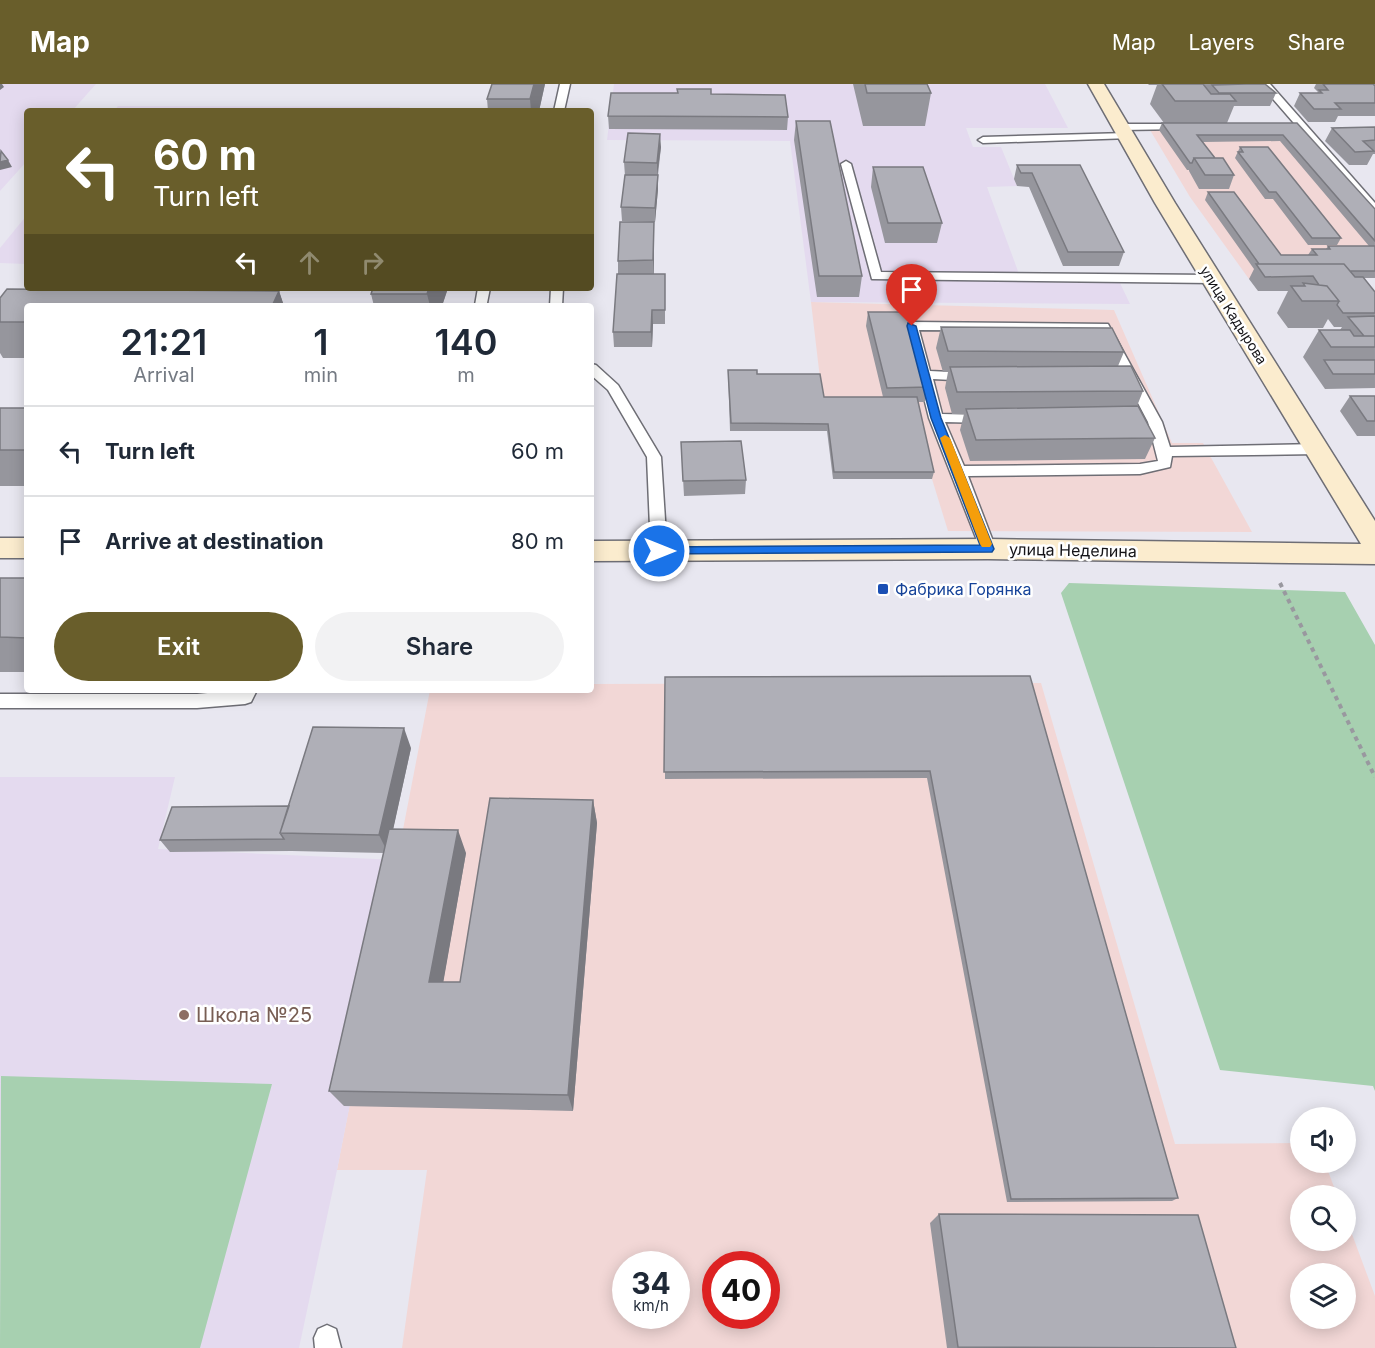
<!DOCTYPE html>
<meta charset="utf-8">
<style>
body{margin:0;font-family:Inter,sans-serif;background:#f2f2f3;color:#1f2937;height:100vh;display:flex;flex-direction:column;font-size:22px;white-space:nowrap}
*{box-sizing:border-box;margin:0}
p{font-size:20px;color:#747a83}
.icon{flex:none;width:33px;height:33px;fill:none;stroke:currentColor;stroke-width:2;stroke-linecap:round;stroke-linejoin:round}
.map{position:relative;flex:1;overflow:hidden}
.sheet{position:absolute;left:24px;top:219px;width:570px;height:390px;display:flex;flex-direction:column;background:#fff;border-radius:6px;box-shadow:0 3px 15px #0003}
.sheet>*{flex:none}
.banner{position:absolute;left:24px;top:24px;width:570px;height:183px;border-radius:6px;box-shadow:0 3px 15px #0003;background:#695e2b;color:#fff;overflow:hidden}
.fabs{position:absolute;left:1290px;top:1023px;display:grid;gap:12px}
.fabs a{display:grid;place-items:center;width:66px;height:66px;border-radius:50%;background:#fff;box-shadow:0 3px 15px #0003;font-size:30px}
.speed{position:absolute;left:612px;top:1167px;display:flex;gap:12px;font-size:30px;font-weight:700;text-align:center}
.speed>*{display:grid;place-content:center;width:78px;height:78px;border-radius:50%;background:#fff;box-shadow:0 3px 15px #0003;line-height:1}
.speed small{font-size:15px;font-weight:400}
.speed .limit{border:9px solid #d22;background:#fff;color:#111}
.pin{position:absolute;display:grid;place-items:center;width:51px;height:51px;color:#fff;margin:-62px -26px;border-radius:50% 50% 50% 0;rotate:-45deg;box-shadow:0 0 6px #0007}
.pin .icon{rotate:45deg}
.me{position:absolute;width:66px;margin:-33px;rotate:90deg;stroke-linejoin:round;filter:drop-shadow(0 0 4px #0008)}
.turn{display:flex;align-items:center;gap:21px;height:126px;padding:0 30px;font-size:27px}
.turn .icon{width:78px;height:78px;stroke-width:2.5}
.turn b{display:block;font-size:42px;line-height:51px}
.lanes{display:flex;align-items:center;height:57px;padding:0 30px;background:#0003;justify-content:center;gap:30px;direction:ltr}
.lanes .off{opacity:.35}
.eta{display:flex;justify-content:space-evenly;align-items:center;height:102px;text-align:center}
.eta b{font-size:36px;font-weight:600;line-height:42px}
.primary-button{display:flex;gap:12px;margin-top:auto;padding:12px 30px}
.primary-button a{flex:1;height:69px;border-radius:36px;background:#695e2b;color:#fff;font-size:24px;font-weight:600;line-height:69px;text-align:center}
.primary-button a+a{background:#f2f2f3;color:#1f2937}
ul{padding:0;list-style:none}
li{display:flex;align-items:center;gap:18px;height:90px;padding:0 30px;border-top:2px solid #e0e1e3}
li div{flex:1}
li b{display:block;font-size:22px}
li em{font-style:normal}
header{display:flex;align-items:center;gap:36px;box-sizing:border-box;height:84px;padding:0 30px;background:#695e2b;color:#fff}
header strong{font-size:28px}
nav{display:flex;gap:33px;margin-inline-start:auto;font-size:21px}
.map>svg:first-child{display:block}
.industrial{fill:#f2d7d6;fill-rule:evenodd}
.education{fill:#e4daef}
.green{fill:#a7d0b0}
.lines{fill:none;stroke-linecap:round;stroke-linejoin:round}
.lane-casing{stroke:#6e6e75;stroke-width:3}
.secondary-casing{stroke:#6e6e75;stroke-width:3}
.path{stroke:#99989f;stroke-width:4;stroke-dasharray:4.5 4.5;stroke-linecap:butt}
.lane{fill:#fff;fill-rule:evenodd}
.secondary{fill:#fbecce;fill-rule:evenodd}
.wall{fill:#96969d}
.shaded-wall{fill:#7a7a80}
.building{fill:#afafb7;stroke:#7a7a80;stroke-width:1.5}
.route{fill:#1a73e8;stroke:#114b97;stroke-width:1.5}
.slow{fill:#f59e0b}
.transit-dot{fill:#1a4fb4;stroke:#fff;stroke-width:2}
.education-dot{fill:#8d6e63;stroke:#fff;stroke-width:2}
.labels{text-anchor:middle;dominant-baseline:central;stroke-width:5;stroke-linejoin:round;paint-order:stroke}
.far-street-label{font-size:14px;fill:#151418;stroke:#fff}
.street-label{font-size:16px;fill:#151418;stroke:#fff}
.transit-label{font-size:16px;fill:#164399;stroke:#fff;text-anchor:start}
.near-education-label{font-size:20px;fill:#785e54;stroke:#fff;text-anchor:start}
</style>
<header>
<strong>Map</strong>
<nav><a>Map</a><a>Layers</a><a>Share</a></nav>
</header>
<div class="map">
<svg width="1375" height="1264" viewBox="0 0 1375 1264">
<rect width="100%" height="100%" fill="#e8e7f0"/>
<path class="industrial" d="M1160,43L1297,44L1375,135V194L1249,195L1190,113L1150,46Z
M811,218L1114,226L1172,359H1203L1252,448L948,447L932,395L823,320Z
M1041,599L1175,1060L1300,1059V1078L1325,1079L1337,1111L1300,1112V1156H1346V1134L1375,1212V1264H402L427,1086H337L430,606H591V600ZM626,1180H676V1232H626ZM716,1180H766V1232H716ZM1300,1190H1346V1234H1300Z"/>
<path class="education" d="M0,0H96L72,27H27V77L0,107Z
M614,0H1045L1068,44H966L973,63H1001L1017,102L987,103L1022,198L1120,199L1130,220L811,218L790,57L607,56Z
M118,22L400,23L399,27H114Z
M27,131V180L0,179V164Z
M0,693H175L158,765L398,776L337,1086L299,1264H0Z"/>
<path class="green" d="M1069,499L1345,508L1375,561V1007L1373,1002L1220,986L1061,509Z
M1,992L272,1000L200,1264H0Z"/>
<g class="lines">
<g class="lane-casing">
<path id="lane" d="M560,0H570L564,27H554Z
M1260,0H1270L1375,119V129L1371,128Z
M1183,40L1188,43L1186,45L1121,46L1116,43L1121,40Z
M1127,49L1131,50V54L983,59L978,56L983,53Z
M846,77L851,80L881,188L1212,191L1218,195L1212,199L872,195L841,80Z
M478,204H490L487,219L490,222L475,221Z
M551,204H563L562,222H550Z
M912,238L1108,240L1162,338L1170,363L1318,360L1325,365L1318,370L1172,372L1170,383L1140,390L968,392L996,465L994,469H982L929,334L906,242ZM919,246L1100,247L1148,338L1158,377L1140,380L964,382L945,338L985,339L992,335L985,331L942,330L933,295L971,297L978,293L971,289L930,287Z
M591,280L596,281L618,301L661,373L667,467L665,471H653L651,467L647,373L608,306L591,291Z
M239,606H257L251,618L245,620L197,624H0V610H197Z
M327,1241L336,1245L341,1264H315L314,1254L318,1245Z"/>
</g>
<g class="secondary-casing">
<path id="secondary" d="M1088,0H1104L1175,119L1375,437V480L988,475L591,477V457L988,455L1361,460L1155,119Z
M0,454H27V474H0Z"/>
</g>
<path class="path" d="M1280,499L1375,693"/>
<use href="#lane" class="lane"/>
<use href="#secondary" class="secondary"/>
</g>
<path class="wall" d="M545,0L539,27H488L487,15Z
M853,0H927L931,9L925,42H863Z
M1148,0H1265L1276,9L1270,22H1234L1227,39H1297L1375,125V194H1364L1375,208V304L1325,305L1303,273L1319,246H1340L1342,243H1334L1328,235L1323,244H1288L1277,229L1288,207H1258L1249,195L1254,185L1205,116L1208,108L1281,171H1308L1312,165H1326L1328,162H1369L1280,57L1203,58L1215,74L1234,91L1229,105H1199L1189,87V86H1187L1159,46L1162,39H1164L1150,20L1157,1H1149Z
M1278,0H1375V32H1338L1335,38H1308L1294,22L1300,9H1317L1318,8L1314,4L1316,0Z
M711,10L788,33L787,46L609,45L608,32Z
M796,37L862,192L859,213H817L794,56Z
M1375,43V70H1373L1367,81H1349L1325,57L1332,44Z
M661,63L658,91V105L655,138L622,137L621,123L625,92L624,78Z
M1240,63L1341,154L1337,161H1308L1273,115H1265L1235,74Z
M1017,81H1080L1124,168L1119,182H1063L1029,103L1017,102L1014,95Z
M873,83L942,139L937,159H885L871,103Z
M654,138V190H665V240H653L652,263H614L613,248L618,190V177Z
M448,204L442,222H374L371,210Z
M279,207L284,222H27V274H3L0,269V214Z
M868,228L929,303L925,318H918L934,388L932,395H833L827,347H730L728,286L757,290L824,313H883L866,242Z
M941,243L1124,268L1118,282L1143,307L1137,322L1155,354L1145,375L970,377L960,346L964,330H952L945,304L948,288H943L936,264Z
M1350,312H1375V352H1357L1340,327Z
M0,324H27V402H0Z
M681,358L746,396L745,410L684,412Z
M0,494H27V588H0Z
M1030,592L1178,1114L1172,1117L1007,1118L927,694L665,695V593Z
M411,664L393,745L466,769L443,898H460L593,716L597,739L573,1027L344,1022L329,1007L384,769L292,767L170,768L160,756L289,722Z
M939,1130L1236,1264H947L930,1139Z"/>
<path class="shaded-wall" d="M0,0H2L4,3L0,6Z
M534,0H545L539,27H531L530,15Z
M660,50L661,63L657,92V79Z
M8,76L12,83L0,86V78Z
M658,91V105L655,138V124Z
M654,138V191L653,176Z
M429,204H448L442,222H430L427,210Z
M279,207L284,222H272Z
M652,226L653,240L652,263L651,248Z
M404,644L411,664L388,769L379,751Z
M593,716L597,739L573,1027L568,1011Z
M458,746L466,769L440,917L429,898Z"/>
<path class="building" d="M492,0H534L530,15H487Z
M865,0H927L931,9H867Z
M1162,0H1203L1211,10H1230L1236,17H1175Z
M1235,0H1265L1276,9H1219L1212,1L1246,0Z
M1323,0H1373L1375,2V19H1335L1341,25H1314L1300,9H1322L1319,6H1328Z
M677,5H711V10L785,11L788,33L608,32L611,9H678Z
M796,37H830L862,192H819Z
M1162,39H1297L1375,125V157L1283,51H1197L1215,74H1194L1192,79H1190Z
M1375,43V56L1363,57L1374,67L1355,68L1332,44Z
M628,49L660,50L657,79L624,78Z
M1240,63H1268L1341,154H1312L1276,108H1269L1238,68H1243Z
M1,67L8,76L0,78Z
M1194,74H1223L1234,91H1205Z
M1017,81H1080L1124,168H1068L1032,89H1021Z
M873,83H923L942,139H888Z
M625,91H658L655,124L621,123Z
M1208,108H1234L1281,171H1317L1312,165H1330L1328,162H1375V187H1350L1344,180H1259Z
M620,138H654L653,176L618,177Z
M1256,180H1344L1355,193H1363L1375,208V229H1343L1337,221L1339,217L1327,202L1319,201L1313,192L1265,193Z
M617,190H665V226H652L651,248H613Z
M1303,199L1327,202L1339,217H1302L1291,202H1305Z
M373,204H429L427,210H371Z
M7,205L279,207L272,222H27V238H0V214Z
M868,228H907L929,303L887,304Z
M1375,232V252H1364L1348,233Z
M941,243L1112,244L1124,268L948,267Z
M1319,246H1350L1354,252H1375V263H1331Z
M1324,276H1375V290H1333Z
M1131,282L1143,307L957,308L950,283Z
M728,286H757V290H820L824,313H917L934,388H834L828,340L731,339Z
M1350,312H1375V337H1367Z
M1138,322L1155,354L976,356L966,325Z
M0,324H27V366H0Z
M741,357L746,396L683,397L681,358Z
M0,494H27V554L0,553Z
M1030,592L1178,1114L1011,1115L930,687L664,688L665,593Z
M313,643L404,644L379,751L280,749Z
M490,714L593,716L568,1011L329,1007L389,745L458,746L429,898H460Z
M289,722L280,749L284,755L160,756L172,723Z
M939,1130L1198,1131L1236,1264L958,1263Z"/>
<path class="route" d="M908,239L916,242L941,334L994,465L992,468L655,470V464L659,463L980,461L931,334L907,242Z"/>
<path class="slow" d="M945,351L950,354L992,460L990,463H982L980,460L940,354Z"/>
<rect class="transit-dot" x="877" y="499" width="12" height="12" rx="3"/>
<circle class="education-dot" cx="184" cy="931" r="6"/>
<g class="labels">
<g class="far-street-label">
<text transform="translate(1234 231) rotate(58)">улица Кадырова</text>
</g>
<g class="street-label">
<text transform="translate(1073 466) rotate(1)">улица Неделина</text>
</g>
<g class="transit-label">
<text x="895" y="505">Фабрика Горянка</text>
</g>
<g class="near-education-label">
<text x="196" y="931">Школа №25</text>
</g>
</g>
</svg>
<div class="fabs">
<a><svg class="icon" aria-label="sound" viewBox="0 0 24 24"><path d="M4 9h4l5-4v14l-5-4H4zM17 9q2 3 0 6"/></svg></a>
<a><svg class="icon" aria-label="search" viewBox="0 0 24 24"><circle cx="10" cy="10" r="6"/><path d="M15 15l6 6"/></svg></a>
<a><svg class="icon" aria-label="layers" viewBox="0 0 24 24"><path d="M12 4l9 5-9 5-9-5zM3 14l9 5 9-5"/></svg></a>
</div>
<div class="speed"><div>34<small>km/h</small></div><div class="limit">40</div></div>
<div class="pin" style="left:912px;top:242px;background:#d93025"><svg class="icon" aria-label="arrive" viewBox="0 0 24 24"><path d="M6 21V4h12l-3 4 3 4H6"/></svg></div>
<svg class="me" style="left:659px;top:467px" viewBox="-20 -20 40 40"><circle r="17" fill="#1a73e8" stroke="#fff" stroke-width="3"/><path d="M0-11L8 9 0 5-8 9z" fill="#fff"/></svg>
<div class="banner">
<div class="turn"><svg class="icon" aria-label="left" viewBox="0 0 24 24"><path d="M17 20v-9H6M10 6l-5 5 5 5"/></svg><div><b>60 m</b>Turn left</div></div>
<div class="lanes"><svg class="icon" aria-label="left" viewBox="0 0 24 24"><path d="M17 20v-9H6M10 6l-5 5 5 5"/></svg><svg class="icon off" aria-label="ahead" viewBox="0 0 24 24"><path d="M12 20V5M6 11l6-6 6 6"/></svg><svg class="icon off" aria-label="right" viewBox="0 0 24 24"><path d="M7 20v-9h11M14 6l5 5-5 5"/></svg></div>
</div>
<section class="sheet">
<div class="eta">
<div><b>21:21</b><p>Arrival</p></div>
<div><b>1</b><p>min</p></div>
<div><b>140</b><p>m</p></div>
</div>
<ul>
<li><svg class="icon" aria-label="left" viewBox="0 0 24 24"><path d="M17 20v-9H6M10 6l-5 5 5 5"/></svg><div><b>Turn left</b></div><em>60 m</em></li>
<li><svg class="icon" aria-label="arrive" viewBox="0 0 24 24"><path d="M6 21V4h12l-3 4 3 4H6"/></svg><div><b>Arrive at destination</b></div><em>80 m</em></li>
</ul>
<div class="primary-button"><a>Exit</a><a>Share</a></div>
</section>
</div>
